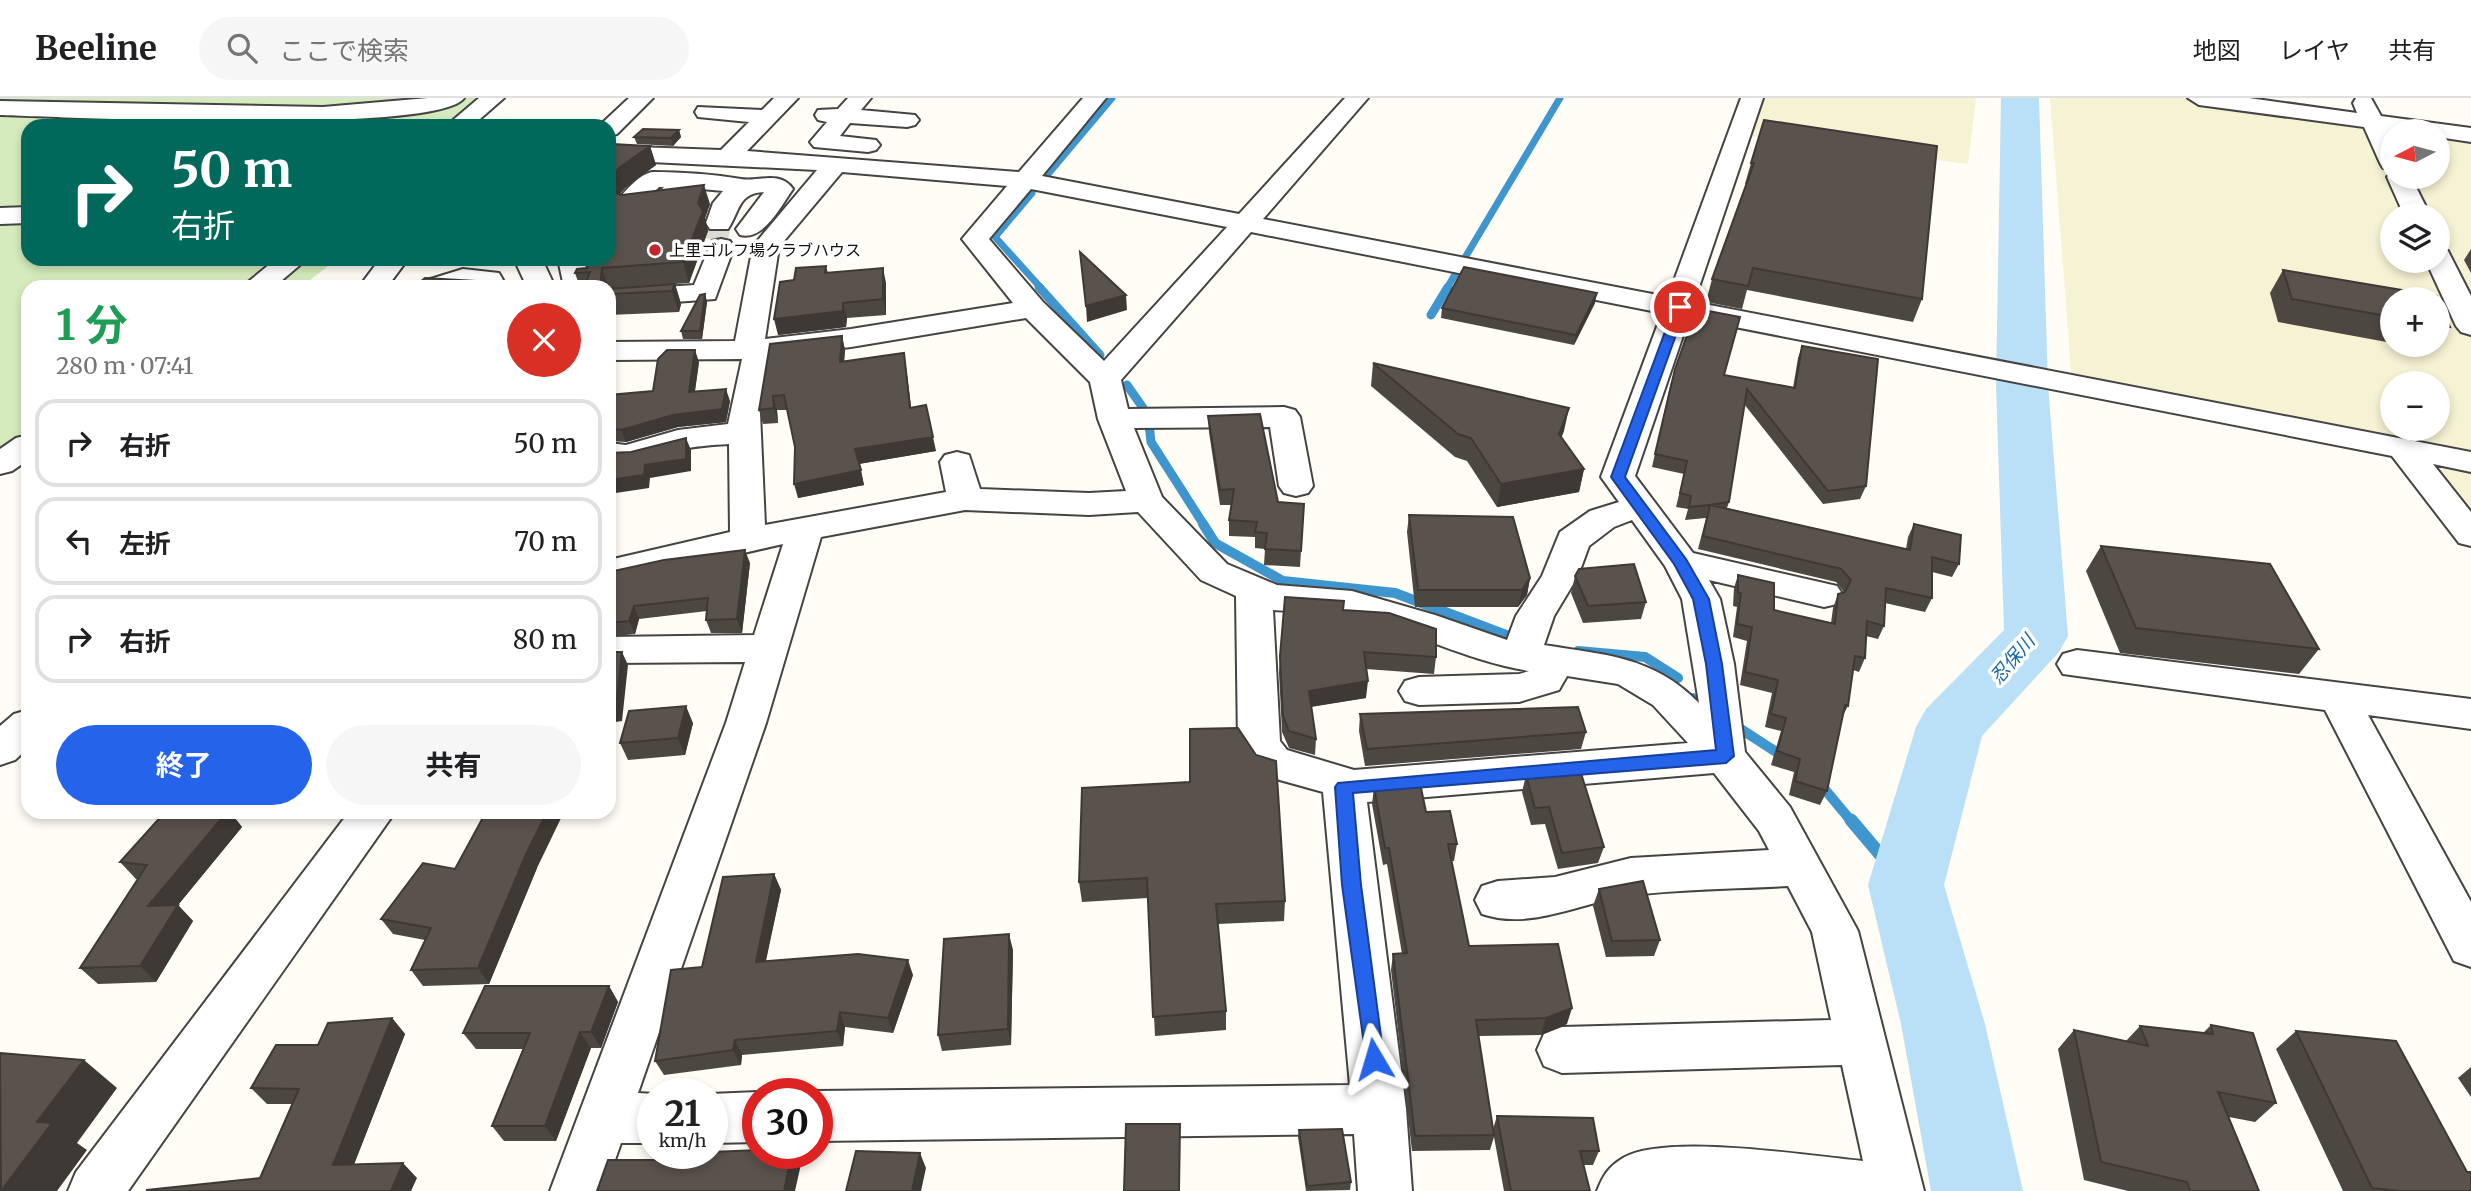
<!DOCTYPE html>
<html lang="ja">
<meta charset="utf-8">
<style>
body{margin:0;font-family:Merriweather,"Noto Sans JP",serif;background:#f6f6f6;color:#202124;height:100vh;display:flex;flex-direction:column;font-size:26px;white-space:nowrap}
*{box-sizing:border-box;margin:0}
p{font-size:23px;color:#757577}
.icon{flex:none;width:38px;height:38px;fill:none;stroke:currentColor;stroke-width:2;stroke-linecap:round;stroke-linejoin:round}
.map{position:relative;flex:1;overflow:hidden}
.drawer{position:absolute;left:21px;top:182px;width:595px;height:539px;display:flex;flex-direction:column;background:#fff;border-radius:21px;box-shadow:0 4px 10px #0003}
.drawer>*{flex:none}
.banner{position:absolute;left:21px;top:21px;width:595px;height:147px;border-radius:21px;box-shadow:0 4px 10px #0003;background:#00695c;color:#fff;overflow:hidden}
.needle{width:46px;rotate:264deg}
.fabs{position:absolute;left:2380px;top:21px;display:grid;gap:14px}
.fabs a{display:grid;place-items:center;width:70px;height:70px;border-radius:50%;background:#fff;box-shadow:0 4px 10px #0003;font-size:35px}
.speed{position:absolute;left:637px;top:980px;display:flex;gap:14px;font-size:35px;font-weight:700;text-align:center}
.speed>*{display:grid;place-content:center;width:91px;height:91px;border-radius:50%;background:#fff;box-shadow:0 4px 10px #0003;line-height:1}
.speed small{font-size:18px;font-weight:400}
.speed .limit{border:10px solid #d22;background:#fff;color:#111}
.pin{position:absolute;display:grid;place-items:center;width:60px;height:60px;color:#fff;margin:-30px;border:4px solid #fff;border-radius:50%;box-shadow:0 2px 7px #0007}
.me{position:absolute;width:77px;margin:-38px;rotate:353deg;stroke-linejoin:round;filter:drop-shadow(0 0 5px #0008)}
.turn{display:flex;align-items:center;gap:24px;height:147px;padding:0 35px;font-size:32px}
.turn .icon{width:91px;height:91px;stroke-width:2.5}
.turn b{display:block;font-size:49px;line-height:60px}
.round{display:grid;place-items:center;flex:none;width:74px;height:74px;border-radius:37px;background:#f6f6f6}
.head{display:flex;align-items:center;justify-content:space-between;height:119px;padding:0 35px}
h1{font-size:42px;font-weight:700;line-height:52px;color:#1e9e55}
.button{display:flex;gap:14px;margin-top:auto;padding:14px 35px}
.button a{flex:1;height:80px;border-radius:42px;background:#2563eb;color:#fff;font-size:28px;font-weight:700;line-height:80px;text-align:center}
.button a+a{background:#f6f6f6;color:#202124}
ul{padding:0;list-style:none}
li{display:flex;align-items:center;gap:21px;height:88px;margin:0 14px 10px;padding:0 21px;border:4px solid #e0e0e0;border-radius:21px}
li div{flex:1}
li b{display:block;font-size:26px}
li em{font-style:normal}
header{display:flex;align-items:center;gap:42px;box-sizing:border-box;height:98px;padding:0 35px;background:#fff;border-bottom:2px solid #e0e0e0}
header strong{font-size:33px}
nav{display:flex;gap:38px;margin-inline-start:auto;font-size:24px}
.search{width:490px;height:63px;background:#f6f6f6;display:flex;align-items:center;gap:18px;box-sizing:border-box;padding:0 24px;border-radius:38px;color:#757577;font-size:26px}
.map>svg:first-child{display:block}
.farmland{fill:#f6f3d4;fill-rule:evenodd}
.green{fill:#d5ebbd}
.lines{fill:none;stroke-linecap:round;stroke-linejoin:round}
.stream-far3{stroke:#3f96cf;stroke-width:7}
.stream-far2{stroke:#3f96cf;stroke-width:9}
.stream-far1{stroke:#3f96cf;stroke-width:10}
.stream{stroke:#3f96cf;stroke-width:13}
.river{fill:#b9e0f7;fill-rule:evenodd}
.minor-tunnel{stroke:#dbdad3;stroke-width:25;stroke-dasharray:25 12;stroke-linecap:butt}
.minor-casing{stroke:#444;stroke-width:4}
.minor{fill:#fff;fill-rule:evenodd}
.wall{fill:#4d4742}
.shaded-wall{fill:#3f3936}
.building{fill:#5a524d;stroke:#3f3936;stroke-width:2}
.route{fill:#2563eb;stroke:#184099;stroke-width:2}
.poi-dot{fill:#c4262e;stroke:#fff;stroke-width:2.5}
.labels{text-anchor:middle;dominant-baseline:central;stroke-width:7;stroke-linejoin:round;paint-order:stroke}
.far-poi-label{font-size:16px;fill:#111;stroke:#fff;text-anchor:start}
.water-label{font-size:19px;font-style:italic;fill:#1768a6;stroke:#fff}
</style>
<header>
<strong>Beeline</strong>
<div class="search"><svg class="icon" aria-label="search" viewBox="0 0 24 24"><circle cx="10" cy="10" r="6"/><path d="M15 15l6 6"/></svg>ここで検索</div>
<nav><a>地図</a><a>レイヤ</a><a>共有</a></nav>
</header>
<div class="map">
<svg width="2471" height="1093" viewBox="0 0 2471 1093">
<rect width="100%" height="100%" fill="#fffdf5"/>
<path class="farmland" d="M1752,0H1976L1968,66L1739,37Z
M2050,0H2199L2471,37V437L2403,350L2072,285ZM2392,33H2438V79H2392ZM2392,117H2438V163H2392ZM2392,201H2438V247H2392ZM2392,285H2438V331H2392Z"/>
<path class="green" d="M0,0H484L450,28H28V161H337L301,189H28V340L0,359Z"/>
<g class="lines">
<path class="stream-far3" d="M1048,76L1112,0
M1032,95L995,139L1041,190
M1447,190L1560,0"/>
<path class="stream-far2" d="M1039,189L1100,257
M1431,217L1448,189
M1127,287L1148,317L1151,344L1204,427"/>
<path class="stream-far1" d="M1203,426L1215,445L1283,483L1395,495L1522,543
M1578,553L1645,559L1678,580
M1693,600L1711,611
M1730,624L1787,661
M1817,682L1852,724"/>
<path class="stream" d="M1851,722L1906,787"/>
<path class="river" d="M2001,0H2039L2048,287L2068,538L2059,554L1982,638L1944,787L1985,926L2023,1093H1931L1901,926L1868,787L1916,629L1926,611L2004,532L1996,287Z"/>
<path class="minor-tunnel" d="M715,142L719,125"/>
<g class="minor-casing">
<path id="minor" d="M428,0H464C438,37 62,19 0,17V3L323,9Z
M479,0H504L472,28H446Z
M629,0H653L617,36L609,38V28H599Z
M774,0H798L747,53L1019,74L1083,0H1106L1042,78L1239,116L1345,0H1368L1263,121L1668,199L1741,0H1763L1694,204L2471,354V374L2433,366L2471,414V448L2459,445L2392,358L1689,220L1635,378L1693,455L1837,488L1843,497L1837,506L1824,509L1709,482L1720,501L1734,566L1745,654L1790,709L1858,833L1924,1093H1597C1603,1078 1608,1069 1623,1060C1666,1035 1809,1058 1863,1063L1842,967L1562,975L1544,968L1537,952L1544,936L1562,929L1831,922L1812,834L1788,788C1737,791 1684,791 1633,797C1583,803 1532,833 1482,816L1475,802L1482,788L1498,783L1555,779L1631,760L1769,752L1759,733L1714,675L1367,704L1406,1011L1412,1093H1358L1354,1036L817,1043V996H811L817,993L1350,987L1323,694L1258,676L1238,646L1236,498L1201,482L1138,414L1089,417L965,412L821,439L766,625L638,995L655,996L653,1045H621L604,1093H550L726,625L745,564L609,565V539L754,537L783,446L609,486V462L730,434L729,346C712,347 695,348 679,352C655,357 634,370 609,365V345L626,347L678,332L728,326L742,261L609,262V244L735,243L753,148L817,72L609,62V48L721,52L749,24L698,19L695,14L698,9L762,12ZM842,74L1007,88L962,141L1013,205L851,231L765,241L779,149ZM1031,91L1227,129L1104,263L1043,204L989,141ZM1251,134L1662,215L1601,379L1619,404L1590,413L1560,434L1542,478L1516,518L1507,542L1435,517L1352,493L1277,487L1227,466L1162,399L1134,330L1270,329L1279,388L1284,395L1296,398L1308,395L1313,388L1300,319L1295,312L1284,309L1128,311L1121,282ZM1026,220L1090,284L1098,321L1126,393L1089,395L980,391L969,357L957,354L945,357L940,364L946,394L765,427L760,315L772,258L851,249ZM1632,422L1665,468L1682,501L1699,605C1653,558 1605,557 1544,547L1554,518L1578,478L1589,448L1614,429ZM1273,512C1300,514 1329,513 1354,519C1414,534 1468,563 1529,573L1519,576L1419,579L1405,583L1399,593L1405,603L1419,607L1519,604L1559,592L1567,578L1618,586L1653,607L1688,645L1354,672L1287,652L1280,643Z
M848,0H871L861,12L915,17L919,22L915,27L907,29L850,25L840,38L876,42L880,47L876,52L868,54L814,49L810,44L827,24L818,22L815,17L818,12L838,11Z
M2188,0H2249L2357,15L2353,5L2356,0H2371L2381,18L2471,30V44L2438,39V33H2389L2392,40V72L2383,70L2380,65L2364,29L2199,7Z
M2392,73V79H2411L2430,117H2404L2387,79Z
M652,74C682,74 711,76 741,81C758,84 780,72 793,91C780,109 764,143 740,137L736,131L764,94C738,95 740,113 728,131H710L706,125L713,105L723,93L691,90L675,107L628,114L619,111L615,106C624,94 638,77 652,74ZM659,89H664L658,95L652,96Z
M28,109V125L0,126V110Z
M721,141L730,143L734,149L715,201L609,209V193L694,187L712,143Z
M2438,151L2448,153L2471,198V237L2461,234L2456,228L2426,163H2438Z
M276,161H307L274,189H242Z
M380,161H408L387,189H359Z
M514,161H542L555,189H527Z
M558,161H586L592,189H564Z
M463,171L499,175L507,189H420L424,183Z
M28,337V362L12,373L0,376V351L16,340Z
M2077,552L2471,601V631L2368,617L2471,804V869L2454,863L2325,612L2063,576L2057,566L2063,556Z
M28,612V650L15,662L0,667V628L14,616Z
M349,714H395L128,1093H68L76,1074Z
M758,994L762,996H758V1044L712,1045L710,996Z"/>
</g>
<use href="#minor" class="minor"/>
</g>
<path class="wall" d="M1764,22L1922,201L1913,224L1747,192L1742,211L1706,204L1712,181L1746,86H1745L1751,65Z
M679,32L681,39L673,48L637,46L634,39Z
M650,48L656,67L625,90L620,96L710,106L705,120L708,133L689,185L675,186L681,206L679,214L609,217V189H580L575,175L609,161V50Z
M2471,151V175L2464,162Z
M826,168L828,175L886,185V217L847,220L846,229L778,237L794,182Z
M2283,172L2437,198L2450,229L2438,246V201H2392V245L2278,224L2270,195Z
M705,196L707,204L702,241H683L681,233Z
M1595,205L1574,247L1441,220L1442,210Z
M842,238L845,252L844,263L906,269L911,310L936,353L859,366L864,387L798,400L795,349L787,312H777L778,325L763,326L759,312L770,246Z
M2402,247H2437L2433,252Z
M1802,248L1866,388L1860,401L1823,406L1744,306L1729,404L1727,410L1906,451L1908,439L1914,426L1959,466L1952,479L1932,474V500L1925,514L1885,505L1884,528L1878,541L1866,538L1865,560L1859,574L1853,572L1848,608L1842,619L1827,693L1820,707L1789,697L1794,674L1771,667L1781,633L1765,629L1772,595L1740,587L1747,543L1733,539L1737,509L1733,508L1734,490L1738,477L1774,512L1831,525L1833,510L1838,496L1844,494L1836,484L1698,451L1706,420L1685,422L1688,411L1676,409L1684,376L1652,369L1671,284L1724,277L1793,290L1798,260Z
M699,264L695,293L730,303L726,324L678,329L626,344L609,343V297L653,293Z
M1373,265L1569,310L1561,340L1584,371L1579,394L1497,409L1467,363L1455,359L1371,288Z
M1208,318L1278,404L1304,406L1300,469L1264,467L1265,451L1255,450V439L1229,438V422L1231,407H1220L1209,334Z
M1409,417L1530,480L1527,497L1518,509H1415L1407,434Z
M2101,448L2319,551L2299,576L2120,555L2086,473Z
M750,465L742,535H711L706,522L707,513L639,521L635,536L609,539V474Z
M1575,478L1646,504L1641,521L1583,525L1571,495Z
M1343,512L1436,559L1434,576L1366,571V600L1311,609L1316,641L1315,657L1289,650L1282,634L1279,575L1280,558Z
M1360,616L1586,634L1581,651L1365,668L1359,633Z
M693,625L685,657L628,662L620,645Z
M1526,677L1604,749L1598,765L1558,771L1545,726L1531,727L1522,694Z
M1190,684L1285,803L1284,823L1218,826L1226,913V932L1155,938L1148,800L1082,804L1079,784Z
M1374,689L1426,714L1457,746L1454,763H1451L1469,848L1567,926L1541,937L1478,938L1493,1031L1497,1018L1599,1053L1593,1067H1583L1590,1093H1504L1494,1039L1490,1052L1412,1053L1391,872L1393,856H1402L1387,766L1383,767L1372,706Z
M165,714H230L242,729L178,807L193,823L156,884L98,886L80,870L138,781H136L120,764Z
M537,770L489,886L423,888L411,872L425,842L393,836L381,821Z
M774,776L781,792L766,863L913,877L893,935L845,929L843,948L742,957L741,967L664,977L655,963L702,869Z
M1599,791L1660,842L1654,858L1606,859L1593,808Z
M1013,852L1011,947L942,953L938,937Z
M609,888L618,904L601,950H591L556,1043H504L492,1028L523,951H476L463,935Z
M392,920L405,936L354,1066L417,1080H260L292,1006H267L251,990L318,947Z
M2211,927L2276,1005L2255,1024L2229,1019L2259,1093H2128L2084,1082L2058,951L2074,932L2126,943L2140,928L2203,935Z
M2296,933L2471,1093H2343L2276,951Z
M2471,969V999L2458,980Z
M1299,1032L1351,1084L1350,1092L1306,1093L1298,1039Z"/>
<path class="shaded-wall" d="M679,32L681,39L673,48L671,40Z
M650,48L656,67L625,90L613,104L609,97V82L619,70Z
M704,87L710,106L705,120L708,133L689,185L683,164L698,105Z
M602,170L608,189H599Z
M883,170L886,185V217L883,201Z
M478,183L481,189H472Z
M675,186L681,206L679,214L672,193Z
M1597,195L1595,205L1574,247L1576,237Z
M705,196L707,204L702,241L700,233Z
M1126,197L1127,212L1087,224L1086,208Z
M843,205L847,220L846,229L778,237L774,221Z
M842,238L845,252L843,278L840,264Z
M695,252L699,264L693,306L689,294Z
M904,255L906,269L913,324L910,310Z
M726,291L730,303L726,324L678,329L626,344L621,332Z
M773,298L777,312L778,325L774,310Z
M1569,310L1564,333L1554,359L1559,336Z
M933,339L936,353L858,366L855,351Z
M686,340L691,352V373L650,380L649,390L609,396V382L645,367Z
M1584,371L1579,394L1497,409L1501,386Z
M861,372L864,387L798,400L794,386Z
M745,452L750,465L742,535L737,521Z
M1530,480L1527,497L1518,509L1522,492Z
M634,508L639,521L635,536L629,523Z
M622,554L628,567L622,623L609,625V611Z
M1368,583L1366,600L1308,609L1309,593Z
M686,608L693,625L685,657L678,640Z
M227,714H230L242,729L178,807L193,823L156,884L140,868L148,808Z
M547,714H564L537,770L489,886L478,870L527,754Z
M774,776L781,792L762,879L756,864Z
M1009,836L1013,852L1011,947L1008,931Z
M908,862L913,877L893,935L888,920Z
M609,888L618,904L601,950L591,934Z
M1572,910L1567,926L1541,937L1546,920Z
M840,914L845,929L843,948L837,933Z
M392,920L405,936L348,1082L333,1067Z
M580,934L591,950L556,1043L545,1028Z
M735,942L742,957L741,967L733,952Z
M84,962L117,990L77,1045L87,1052L57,1093H1L37,1024Z
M1180,1026V1093H1179Z
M792,1055H795L801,1066L795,1093H784Z
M920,1055L926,1070L921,1093H912Z
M403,1065L417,1080L411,1093H391Z"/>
<path class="building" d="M1764,22L1937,48L1922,201L1753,170L1748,188L1712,181L1754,65H1751Z
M643,31L679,32L671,40L634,39Z
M612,46L650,48L619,70L609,82V50Z
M704,87L698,105L703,113L683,164L602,170L600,189H584L590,174L575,175L577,171L587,170L585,161H609V93L622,97Z
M1080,154L1126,197L1086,208Z
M826,168L825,175L883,170V201L843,205V213L774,221L780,184L794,182L796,170Z
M1464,169L1597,195L1576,237L1442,210Z
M2283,172L2437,198L2450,229L2438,227V201H2392V219L2292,201Z
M425,180L478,183L472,189H414Z
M675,186L672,193L609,196V191Z
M705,196L700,233H681L700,197Z
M1703,212L1740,219L1724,277L1795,290L1802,248L1878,261L1866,388L1828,393L1747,291L1729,404L1710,407L1910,452L1914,426L1961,437L1959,466L1932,459V500L1886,490L1884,528L1867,523L1865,560L1855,558L1848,608L1845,607L1827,693L1795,683L1800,661L1777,653L1786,620L1771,616L1778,582L1745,574L1752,529L1737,526L1741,495H1738V477L1774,485V512L1835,526L1838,496L1845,494L1851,482L1841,471L1703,438L1710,407L1689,409L1691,398L1680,395L1687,363L1655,356L1675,271L1694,217L1701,218Z
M842,238L840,264L904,255L910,310L926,307L933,339L855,351L861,372L794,386L795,349L784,297L773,298L774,310L759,312L770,246Z
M667,252H695L689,294L726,291L722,311L673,317L621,332L609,330V297L653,293L658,261Z
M1373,265L1569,310L1559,336L1584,371L1501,386L1471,340L1458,336Z
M1260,316L1278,404L1304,406L1301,453L1265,451L1267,435L1255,434L1257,424L1229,422L1234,391L1220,392L1208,318Z
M686,340V361L645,367L644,377L609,382V355L631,354Z
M1409,417L1513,419L1530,480L1522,492H1418Z
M2101,448L2270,466L2319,551L2136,530Z
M745,452L737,521L706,522L708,500L634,508L629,523L609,525V474L664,462Z
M1634,466L1646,504L1588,508L1575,478L1579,471Z
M1285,499L1344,503L1343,512L1389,515L1436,531V559L1364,554L1368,583L1309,593L1316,641L1289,633L1283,618L1280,558Z
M609,554H622L616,610L609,611Z
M686,608L678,640L620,645L629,613Z
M1578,609L1586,634L1367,651L1360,616Z
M1238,630L1256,657L1276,663L1285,803L1216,806L1226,913L1153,919L1147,780L1079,784L1082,690L1190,684V631Z
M1580,672L1604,749L1562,755L1549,709L1535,710L1526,677Z
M1420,685L1426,714L1450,713L1457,746H1448L1469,848L1558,846L1572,910L1546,920L1476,922L1494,1037L1415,1038L1393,856L1407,855L1389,750H1385L1374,689Z
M165,714H227L148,808L178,807L140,868L80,870L147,767L120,764Z
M486,714H547L527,754L478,870L411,872L431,830L381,821L423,765L455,771Z
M774,776L756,864L858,856L908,862L888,920L840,914L837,933L735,942L733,952L655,963L671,872L702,869L723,779Z
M1643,783L1660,842L1612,843L1599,791Z
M1009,836L1008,931L938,937L944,841Z
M485,888H609L591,934H580L545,1028H492L530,935H463Z
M392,920L333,1067L403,1065L391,1093H147V1092L260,1080L299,991L251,990L276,947H318L328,925Z
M2211,927L2253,935L2276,1005L2218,994L2259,1093H2190L2187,1084L2101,1064L2074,932L2148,948L2140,928L2213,936Z
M2296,933L2396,943L2467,1074H2471V1093H2400L2372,1090Z
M0,955L84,962L37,1024L52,1025L1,1093Z
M1497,1018L1593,1020L1599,1053H1580L1590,1093H1511Z
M1126,1026H1180L1179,1093H1124Z
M1342,1031L1351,1084L1307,1088L1299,1032Z
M758,1052V1055H792L784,1093H597L608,1062H706L707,1055H712V1054Z
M856,1053L920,1055L912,1093H846Z"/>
<path class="route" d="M1675,207L1686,209L1625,379L1686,461L1709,501L1722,566L1734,658L1726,665L1353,695L1361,787L1384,961L1381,968L1374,971L1367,968L1342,787L1335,689L1338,685L1716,652L1706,566L1693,501L1674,466L1611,379Z"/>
<circle class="poi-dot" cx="655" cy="152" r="7"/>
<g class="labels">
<g class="far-poi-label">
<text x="669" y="152">上里ゴルフ場クラブハウス</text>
</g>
<g class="water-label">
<text transform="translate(2012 561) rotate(-50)">忍保川</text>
</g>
</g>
</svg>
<div class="fabs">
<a><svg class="needle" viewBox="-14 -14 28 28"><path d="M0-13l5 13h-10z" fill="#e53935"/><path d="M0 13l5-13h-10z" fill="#757577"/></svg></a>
<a><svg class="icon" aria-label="layers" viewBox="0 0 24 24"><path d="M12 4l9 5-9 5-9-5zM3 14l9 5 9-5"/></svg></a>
<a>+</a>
<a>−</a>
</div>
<div class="speed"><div>21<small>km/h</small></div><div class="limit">30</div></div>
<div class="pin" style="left:1680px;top:209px;background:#d93025"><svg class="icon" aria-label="arrive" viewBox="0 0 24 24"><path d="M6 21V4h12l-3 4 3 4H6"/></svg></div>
<svg class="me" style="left:1374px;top:961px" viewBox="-20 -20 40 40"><path d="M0-17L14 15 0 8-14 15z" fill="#2563eb" stroke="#fff" stroke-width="4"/></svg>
<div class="banner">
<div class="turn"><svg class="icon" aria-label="right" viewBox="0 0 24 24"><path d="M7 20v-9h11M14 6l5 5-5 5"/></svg><div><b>50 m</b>右折</div></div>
</div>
<section class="drawer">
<div class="head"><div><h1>1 分</h1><p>280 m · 07:41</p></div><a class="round" style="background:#d93025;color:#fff"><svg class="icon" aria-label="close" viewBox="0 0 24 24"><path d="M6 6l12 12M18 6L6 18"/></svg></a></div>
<ul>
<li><svg class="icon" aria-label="right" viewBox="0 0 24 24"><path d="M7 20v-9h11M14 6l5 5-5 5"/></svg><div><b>右折</b></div><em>50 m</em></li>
<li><svg class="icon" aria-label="left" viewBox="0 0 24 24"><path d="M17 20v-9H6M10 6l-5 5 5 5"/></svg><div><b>左折</b></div><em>70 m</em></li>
<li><svg class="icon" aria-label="right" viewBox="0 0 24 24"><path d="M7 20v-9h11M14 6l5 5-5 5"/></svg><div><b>右折</b></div><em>80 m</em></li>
</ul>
<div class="button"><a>終了</a><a>共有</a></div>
</section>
</div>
